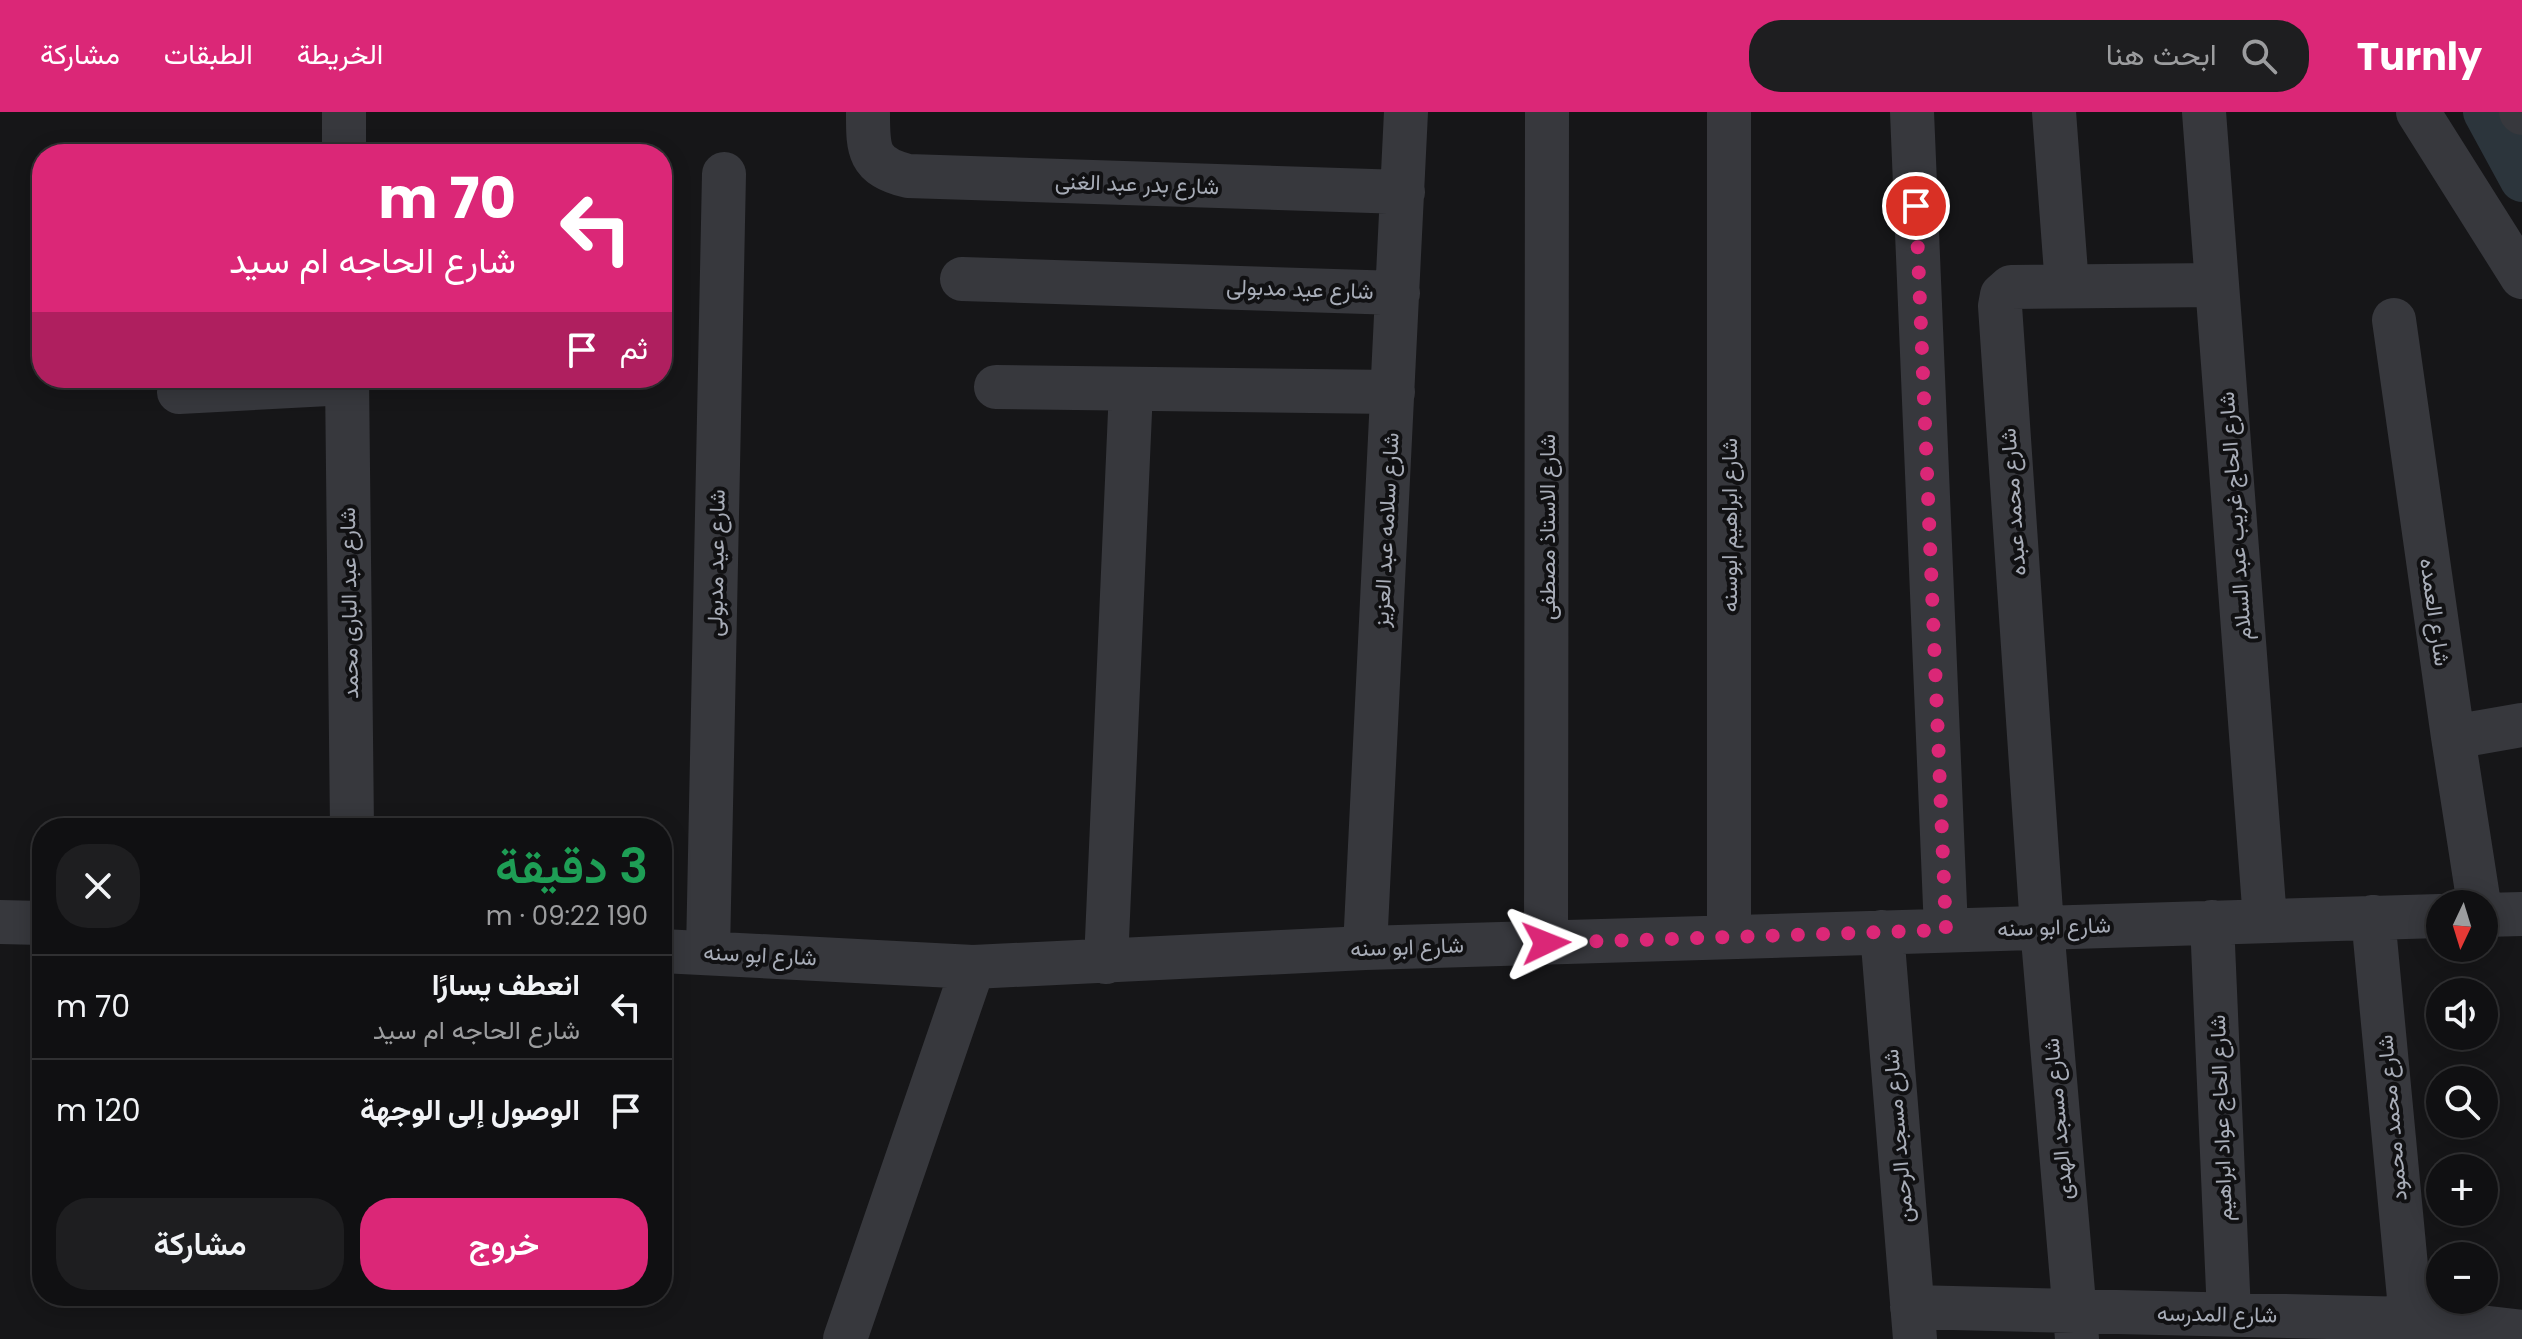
<!DOCTYPE html>
<html lang="ar">
<meta charset="utf-8">
<style>
body{margin:0;font-family:Poppins,Vazirmatn,sans-serif;background:#1e1e20;color:#f1f3f6;direction:rtl;height:100vh;display:flex;flex-direction:column;font-size:30px;white-space:nowrap}
*{box-sizing:border-box;margin:0}
p{font-size:26px;color:#9c9d9f}
.icon{flex:none;width:44px;height:44px;fill:none;stroke:currentColor;stroke-width:2;stroke-linecap:round;stroke-linejoin:round}
.map{position:relative;flex:1;overflow:hidden;direction:ltr}
.side{position:absolute;left:32px;top:706px;width:640px;height:488px;display:flex;flex-direction:column;background:#101012;border-radius:32px;box-shadow:0 4px 20px #0003,0 0 0 2px #303032;direction:rtl}
.side>*{flex:none}
.top-card{position:absolute;left:32px;top:32px;width:640px;height:244px;border-radius:32px;box-shadow:0 4px 20px #0003,0 0 0 2px #303032;direction:rtl;background:#db2777;color:#fff;overflow:hidden}
.needle{width:52px;rotate:184deg}
.tools{position:absolute;left:2426px;top:778px;display:grid;gap:16px}
.tools a{display:grid;place-items:center;width:72px;height:72px;border-radius:50%;background:#101012;box-shadow:0 4px 20px #0003,0 0 0 2px #303032;font-size:40px}
.pin{position:absolute;display:grid;place-items:center;width:68px;height:68px;color:#fff;margin:-34px;border:4px solid #fff;border-radius:50%;box-shadow:0 2px 8px #0007}
.me{position:absolute;width:88px;margin:-44px;rotate:88deg;stroke-linejoin:round;filter:drop-shadow(0 0 6px #0008)}
.turn{display:flex;align-items:center;gap:28px;height:168px;padding:0 24px;font-size:36px}
.turn .icon{width:104px;height:104px;stroke-width:2.5}
.turn b{display:block;font-size:56px;line-height:68px}
.then{display:flex;align-items:center;height:76px;padding:0 24px;background:#0003;gap:16px;font-size:30px}
.round{display:grid;place-items:center;flex:none;width:84px;height:84px;border-radius:32px;background:#1e1e20}
.overview{display:flex;align-items:center;justify-content:space-between;height:136px;padding:0 24px}
h1{font-size:48px;font-weight:600;line-height:60px;color:#1e9e55}
.primary-button{display:flex;gap:16px;margin-top:auto;padding:16px 24px}
.primary-button a{flex:1;height:92px;border-radius:32px;background:#db2777;color:#fff;font-size:32px;font-weight:600;line-height:92px;text-align:center}
.primary-button a+a{background:#1e1e20;color:#f1f3f6}
ul{padding:0;list-style:none}
li{display:flex;align-items:center;gap:24px;height:104px;padding:0 24px;border-top:2px solid #303032}
li div{flex:1}
li b{display:block;font-size:30px}
li em{font-style:normal}
header{display:flex;align-items:center;gap:48px;box-sizing:border-box;height:112px;padding:0 40px;background:#db2777;color:#fff}
header strong{font-size:38px}
nav{display:flex;gap:44px;margin-inline-start:auto;font-size:28px}
.search{width:560px;height:72px;background:#1e1e20;display:flex;align-items:center;gap:20px;box-sizing:border-box;padding:0 28px;border-radius:32px;color:#9c9d9f;font-size:30px}
.map>svg:first-child{display:block}
.lines{fill:none;stroke-linecap:round;stroke-linejoin:round}
.canal{stroke:#2c353c;stroke-width:44}
.minor{stroke:#37383d;stroke-width:44}
.route{stroke:#db2777;stroke-width:14;stroke-dasharray:0 25.2}
.labels{text-anchor:middle;dominant-baseline:central;stroke-width:8;stroke-linejoin:round;paint-order:stroke}
.street-label{font-size:22px;fill:#a8adb8;stroke:#111113}
</style>
<header>
<strong>Turnly</strong>
<div class="search"><svg class="icon" aria-label="search" viewBox="0 0 24 24"><circle cx="10" cy="10" r="6"/><path d="M15 15l6 6"/></svg>ابحث هنا</div>
<nav><a>الخريطة</a><a>الطبقات</a><a>مشاركة</a></nav>
</header>
<div class="map">
<svg width="2522" height="1227" viewBox="0 0 2522 1227">
<rect width="100%" height="100%" fill="#161618"/>
<g class="lines">
<path class="canal" d="M2485,0L2522,68"/>
<path class="minor" d="M344,0V42
M868,0C868,37 867,54 908,64L1403,80
M1912,0L1946,818
M2054,0L2067,174
M2204,0L2265,808
M2418,0L2522,165
M2521,0L2522,1
M962,167L1398,181
M2394,208L2453,625L2479,792
M347,266L352,716
M996,275L1393,280
M179,280L347,271
M2453,625L2522,613
M2484,803L2522,802
M2373,805L2411,1207
M0,810L42,811
M2212,810L2229,1202
M1882,820L1915,1227
M1729,825V0
M1546,831L1547,0
M1365,836L1406,0
M662,839L973,855L1365,836L2440,804
M708,840L724,62
M1106,850L1131,277
M1912,1195L2411,1207L2522,1220
M845,1227L973,855
M2077,1227L2042,815L2000,194L2002,183L2011,175L2217,173"/>
</g>
<g class="lines">
<path class="route" d="M1546,831L1946,818L1916,94"/>
</g>
<g class="labels">
<g class="street-label">
<text transform="translate(1137 72) rotate(2)">شارع بدر عبد الغنى</text>
<text transform="translate(1300 177) rotate(2)">شارع عيد مدبولى</text>
<text transform="translate(2013 390) rotate(-94)">شارع محمد عبده</text>
<text transform="translate(2235 404) rotate(-94)">شارع الحاج غريب عبد السلام</text>
<text transform="translate(1729 413) rotate(-90)">شارع ابراهيم ابوسنه</text>
<text transform="translate(1547 415) rotate(-90)">شارع الاستاذ مصطفى</text>
<text transform="translate(1386 418) rotate(-87)">شارع سلامه عبد العزيز</text>
<text transform="translate(716 451) rotate(-89)">شارع عيد مدبولى</text>
<text transform="translate(349 491) rotate(-91)">شارع عبد البارى محمد</text>
<text transform="translate(2435 500) rotate(82)">شارع العمده</text>
<text transform="translate(2054 815) rotate(-2)">شارع ابو سنه</text>
<text transform="translate(1407 835) rotate(-2)">شارع ابو سنه</text>
<text transform="translate(760 843) rotate(3)">شارع ابو سنه</text>
<text transform="translate(2221 1006) rotate(-92)">شارع الحاج عواد ابراهيم</text>
<text transform="translate(2392 1006) rotate(-95)">شارع محمد محمود</text>
<text transform="translate(2058 1007) rotate(-95)">شارع مسجد الهدى</text>
<text transform="translate(1898 1024) rotate(-95)">شارع مسجد الرحمن</text>
<text transform="translate(2217 1202) rotate(1)">شارع المدرسه</text>
</g>
</g>
</svg>
<div class="tools">
<a><svg class="needle" viewBox="-14 -14 28 28"><path d="M0-13l5 13h-10z" fill="#e53935"/><path d="M0 13l5-13h-10z" fill="#9c9d9f"/></svg></a>
<a><svg class="icon" aria-label="sound" viewBox="0 0 24 24"><path d="M4 9h4l5-4v14l-5-4H4zM17 9q2 3 0 6"/></svg></a>
<a><svg class="icon" aria-label="search" viewBox="0 0 24 24"><circle cx="10" cy="10" r="6"/><path d="M15 15l6 6"/></svg></a>
<a>+</a>
<a>−</a>
</div>
<div class="pin" style="left:1916px;top:94px;background:#d93025"><svg class="icon" aria-label="arrive" viewBox="0 0 24 24"><path d="M6 21V4h12l-3 4 3 4H6"/></svg></div>
<svg class="me" style="left:1546px;top:831px" viewBox="-20 -20 40 40"><path d="M0-17L14 15 0 8-14 15z" fill="#db2777" stroke="#fff" stroke-width="4"/></svg>
<div class="top-card">
<div class="turn"><svg class="icon" aria-label="left" viewBox="0 0 24 24"><path d="M17 20v-9H6M10 6l-5 5 5 5"/></svg><div><b>70 m</b>شارع الحاجه ام سيد</div></div>
<div class="then">ثم<svg class="icon" aria-label="arrive" viewBox="0 0 24 24"><path d="M6 21V4h12l-3 4 3 4H6"/></svg></div>
</div>
<section class="side">
<div class="overview"><div><h1>3 دقيقة</h1><p>190 m · 09:22</p></div><a class="round"><svg class="icon" aria-label="close" viewBox="0 0 24 24"><path d="M6 6l12 12M18 6L6 18"/></svg></a></div>
<ul>
<li><svg class="icon" aria-label="left" viewBox="0 0 24 24"><path d="M17 20v-9H6M10 6l-5 5 5 5"/></svg><div><b>انعطف يسارًا</b><p>شارع الحاجه ام سيد</p></div><em>70 m</em></li>
<li><svg class="icon" aria-label="arrive" viewBox="0 0 24 24"><path d="M6 21V4h12l-3 4 3 4H6"/></svg><div><b>الوصول إلى الوجهة</b></div><em>120 m</em></li>
</ul>
<div class="primary-button"><a>خروج</a><a>مشاركة</a></div>
</section>
</div>
